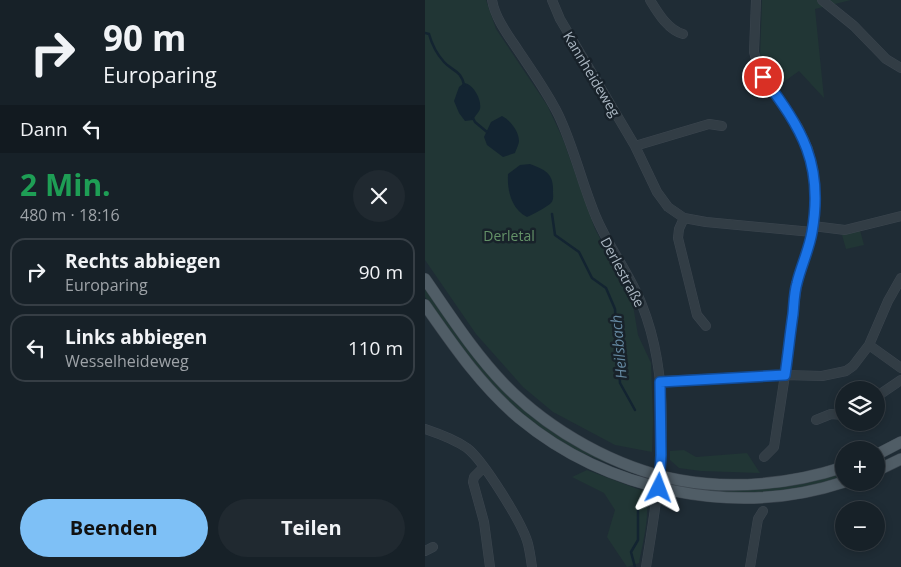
<!DOCTYPE html>
<html lang="de">
<meta charset="utf-8">
<style>
body{margin:0;font-family:"Open Sans",sans-serif;background:#202930;color:#f1f3f6;height:100vh;display:flex;flex-direction:column;font-size:19px;white-space:nowrap}
*{box-sizing:border-box;margin:0}
p{font-size:16px;color:#9ea3a8}
.icon{flex:none;width:28px;height:28px;fill:none;stroke:currentColor;stroke-width:2;stroke-linecap:round;stroke-linejoin:round}
.map{position:relative;flex:1;overflow:hidden}
.panel{display:flex;flex-direction:column;background:#172128;width:425px}
.panel>*{flex:none}
.banner{background:#172128;color:#f1f3f6;overflow:hidden}
.buttons{position:absolute;left:410px;top:381px;display:grid;gap:10px}
.buttons a{display:grid;place-items:center;width:50px;height:50px;border-radius:50%;background:#172128;box-shadow:0 2px 8px #0003,0 0 0 1px #363e45;font-size:25px}
.pin{position:absolute;display:grid;place-items:center;width:42px;height:42px;color:#fff;margin:-21px;border:2px solid #fff;border-radius:50%;box-shadow:0 1px 5px #0007}
.me{position:absolute;width:55px;margin:-28px;rotate:3deg;stroke-linejoin:round;filter:drop-shadow(0 0 4px #0008)}
.turn{display:flex;align-items:center;gap:18px;height:105px;padding:0 20px;font-size:22px}
.turn .icon{width:65px;height:65px;stroke-width:2.5}
.turn b{display:block;font-size:35px;line-height:42px}
.then{display:flex;align-items:center;height:48px;padding:0 20px;background:#0003;gap:10px;font-size:19px}
.round{display:grid;place-items:center;flex:none;width:52px;height:52px;border-radius:26px;background:#202930}
.summary{display:flex;align-items:center;justify-content:space-between;height:85px;padding:0 20px}
h1{font-size:30px;font-weight:700;line-height:38px;color:#1e9e55}
.action{display:flex;gap:10px;margin-top:auto;padding:10px 20px}
.action a{flex:1;height:58px;border-radius:30px;background:#7ec0f6;color:#111;font-size:20px;font-weight:700;line-height:58px;text-align:center}
.action a+a{background:#202930;color:#f1f3f6}
ul{padding:0;list-style:none}
li{display:flex;align-items:center;gap:15px;height:68px;margin:0 10px 8px;padding:0 10px;border:2px solid #363e45;border-radius:15px}
li div{flex:1}
li b{display:block;font-size:19px}
li em{font-style:normal}
main{display:flex;flex:1;min-height:0}
.map>svg:first-child{display:block}
.green{fill:#213635}
.water{fill:#132431}
.lines{fill:none;stroke-linecap:round;stroke-linejoin:round}
.stream{stroke:#132431;stroke-width:2.5}
.minor-casing{stroke:#3c464f;stroke-width:10}
.major-casing{stroke:#3c464f;stroke-width:12}
.minor{stroke:#323d45;stroke-width:9}
.major{stroke:#505d66;stroke-width:11}
.route-casing{stroke:#114b97;stroke-width:12}
.route{stroke:#1a73e8;stroke-width:9}
.labels{text-anchor:middle;dominant-baseline:central;stroke-width:5;stroke-linejoin:round;paint-order:stroke}
.street-label{font-size:14px;fill:#acb8c3;stroke:#18222a}
.park-label{font-size:14px;fill:#649268;stroke:#18222a}
.water-label{font-size:15px;font-style:italic;fill:#6589a2;stroke:#18222a}
</style>
<main>
<section class="panel">
<div class="banner">
<div class="turn"><svg class="icon" aria-label="right" viewBox="0 0 24 24"><path d="M7 20v-9h11M14 6l5 5-5 5"/></svg><div><b>90 m</b>Europaring</div></div>
<div class="then">Dann<svg class="icon" aria-label="left" viewBox="0 0 24 24"><path d="M17 20v-9H6M10 6l-5 5 5 5"/></svg></div>
</div>
<div class="summary"><div><h1>2 Min.</h1><p>480 m · 18:16</p></div><a class="round"><svg class="icon" aria-label="close" viewBox="0 0 24 24"><path d="M6 6l12 12M18 6L6 18"/></svg></a></div>
<ul>
<li><svg class="icon" aria-label="right" viewBox="0 0 24 24"><path d="M7 20v-9h11M14 6l5 5-5 5"/></svg><div><b>Rechts abbiegen</b><p>Europaring</p></div><em>90 m</em></li>
<li><svg class="icon" aria-label="left" viewBox="0 0 24 24"><path d="M17 20v-9H6M10 6l-5 5 5 5"/></svg><div><b>Links abbiegen</b><p>Wesselheideweg</p></div><em>110 m</em></li>
</ul>
<div class="action"><a>Beenden</a><a>Teilen</a></div>
</section>
<div class="map">
<svg width="476" height="567" viewBox="0 0 476 567">
<rect width="100%" height="100%" fill="#1f2c35"/>
<path class="green" d="M0,0H61L71,29L122,105L138,139L170,229L207,299L213,335L226,363L228,419L227,452L190,445L128,412L98,387L51,334L0,260Z
M337,0H426L390,9L399,98L374,71L353,86L335,59Z
M435,230L439,245L421,249L417,235Z
M0,287L86,397L223,477L210,474L147,449L98,416L65,384L25,332L0,297Z
M259,450L271,457L322,453L335,473L276,471L254,468L245,460V451Z
M162,470L218,491C228,507 217,545 214,563L202,567L182,537L190,510L179,493L147,477Z
M419,472V478C372,492 325,497 277,492C267,491 255,491 247,485L304,491L369,484Z"/>
<path class="water" d="M39,83C48,84 57,99 55,109C54,112 50,116 48,120L40,121L34,113L29,101L34,87Z
M77,116C85,120 94,131 94,141C94,144 91,150 90,153L78,157L62,145L59,137L66,122Z
M105,164C120,170 129,173 128,192C128,195 129,200 126,203C122,207 107,215 102,217C86,209 82,190 83,174L95,165Z"/>
<g class="lines">
<path class="stream" d="M0,33L4,34C7,45 11,53 19,62C27,71 36,70 39,85
M48,118L50,122L62,132
M127,214L130,235L154,252L167,278L181,288L190,309L195,383L210,410
M210,567L206,552L213,540V510"/>
<g class="minor-casing">
<path id="minor" d="M67,0C70,18 83,35 93,50C107,71 122,92 133,114C149,147 157,184 171,217C184,248 205,274 217,305C250,388 235,481 221,567
M127,0L135,19L210,146L232,192L243,207L259,218L281,222L387,232
M225,0C233,13 243,30 258,34
M331,0L329,52L332,63L338,77L373,127L383,149L388,169L390,192V213L387,232L383,249L372,284L360,375L349,447L339,457
M397,0L429,26L461,59L476,68
M210,146L284,124L297,126
M259,218L254,229L253,238L272,315L281,326
M388,226L420,230L476,216
M444,345L476,368
M235,381L360,375L397,376L421,371L428,366L444,345L463,301L476,278
M451,397L476,380
M391,420L406,414L419,415
M0,429C15,434 29,439 42,448C58,460 98,524 103,544C105,552 106,560 107,567
M59,467L49,477L48,482L59,522L65,567
M0,551L8,547
M325,567L333,519L338,511"/>
</g>
<g class="major-casing">
<path id="major" d="M0,279C25,315 49,353 80,385C125,431 191,468 254,480C308,490 367,484 419,467
M0,305C28,345 56,386 94,418C182,491 310,518 419,482
M451,455L476,442
M451,471L476,459"/>
</g>
<use href="#minor" class="minor"/>
<use href="#major" class="major"/>
</g>
<g class="lines">
<g class="route-casing">
<path id="route" d="M234,488L236,455L235,382L360,375C363,355 365,334 368,314C369,304 369,293 372,283C376,266 384,250 387,232C399,164 377,129 338,77"/>
</g>
<use href="#route" class="route"/>
</g>
<g class="labels">
<g class="street-label">
<text transform="translate(167 74) rotate(59)">Kannheideweg</text>
<text transform="translate(198 272) rotate(62)">Derlestraße</text>
</g>
<g class="park-label">
<text x="84" y="235">Derletal</text>
</g>
<g class="water-label">
<text transform="translate(193 347) rotate(-95)">Heilsbach</text>
</g>
</g>
</svg>
<div class="buttons">
<a><svg class="icon" aria-label="layers" viewBox="0 0 24 24"><path d="M12 4l9 5-9 5-9-5zM3 14l9 5 9-5"/></svg></a>
<a>+</a>
<a>−</a>
</div>
<div class="pin" style="left:338px;top:77px;background:#d93025"><svg class="icon" aria-label="arrive" viewBox="0 0 24 24"><path d="M6 21V4h12l-3 4 3 4H6"/></svg></div>
<svg class="me" style="left:234px;top:488px" viewBox="-20 -20 40 40"><path d="M0-17L14 15 0 8-14 15z" fill="#1a73e8" stroke="#fff" stroke-width="4"/></svg>
</div>
</main>
